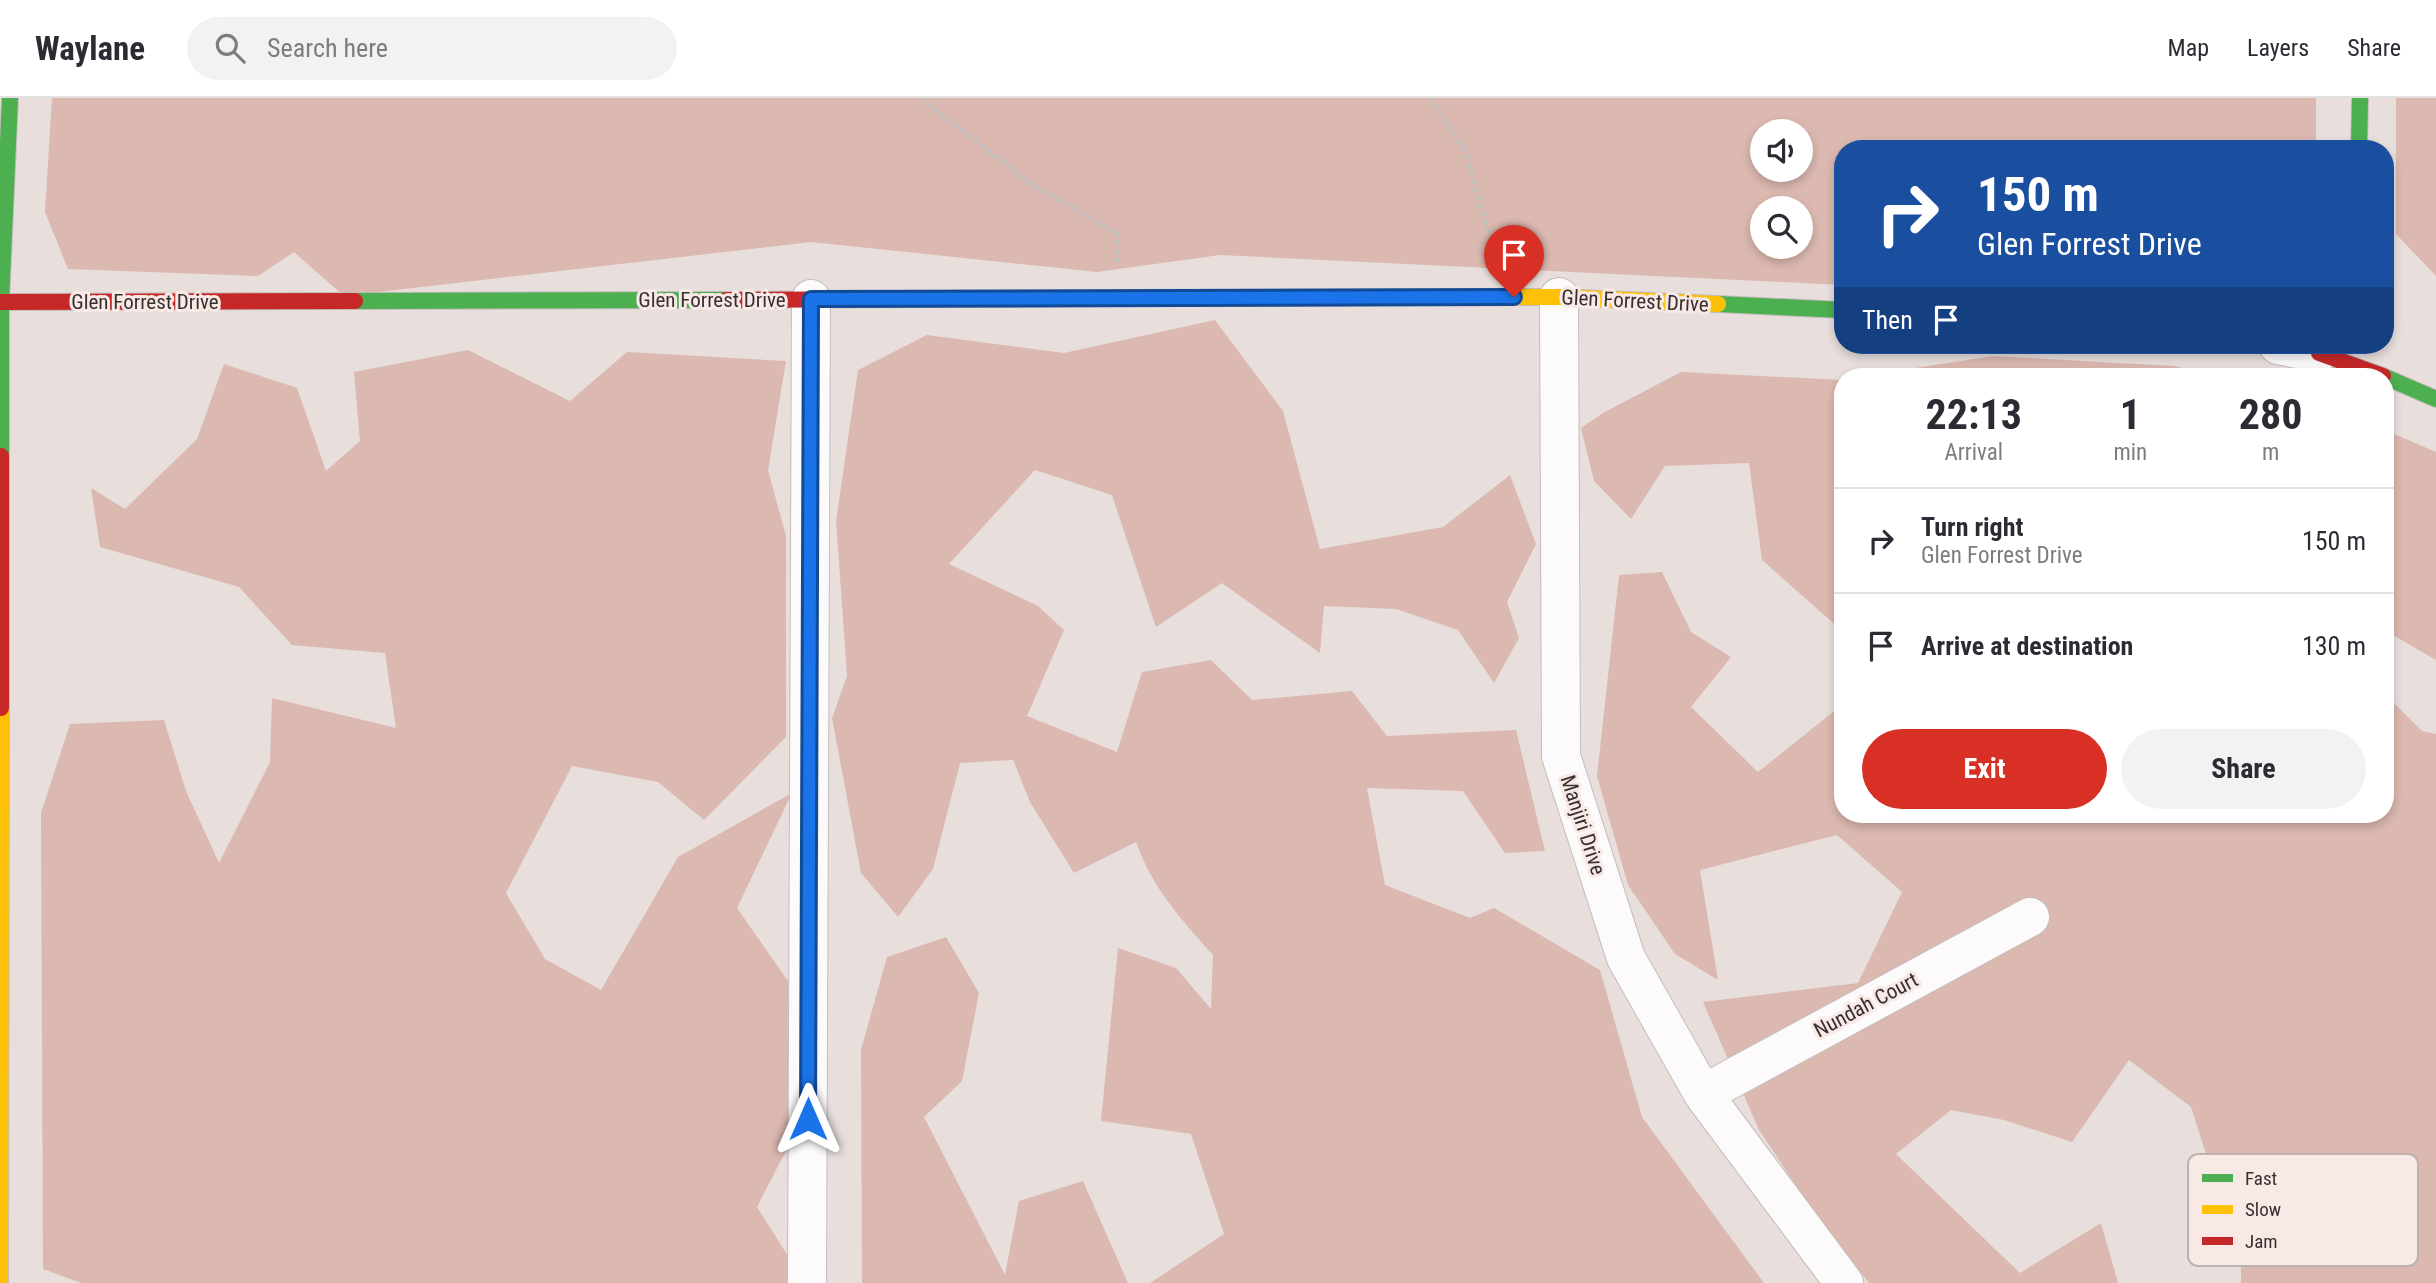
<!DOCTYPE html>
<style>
body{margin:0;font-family:"Roboto Condensed",sans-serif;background:#f2f2f3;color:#2b2b33;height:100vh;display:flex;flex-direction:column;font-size:26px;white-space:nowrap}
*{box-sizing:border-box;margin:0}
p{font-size:23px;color:#7c7c81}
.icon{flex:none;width:38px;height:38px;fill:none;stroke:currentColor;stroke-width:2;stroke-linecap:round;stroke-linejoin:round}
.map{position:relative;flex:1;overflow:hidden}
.side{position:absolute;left:1834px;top:270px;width:560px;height:455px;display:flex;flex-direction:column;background:#fff;border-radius:28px;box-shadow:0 4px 10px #0003}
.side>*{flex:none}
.top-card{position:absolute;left:1834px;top:42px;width:560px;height:214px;border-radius:28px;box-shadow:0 4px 10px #0003;background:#1a4fa0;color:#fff;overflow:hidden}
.fabs{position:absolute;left:1750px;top:21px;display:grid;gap:14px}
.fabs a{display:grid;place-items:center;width:63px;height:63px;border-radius:50%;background:#fff;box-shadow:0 4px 10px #0003;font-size:35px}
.pin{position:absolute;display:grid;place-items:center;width:60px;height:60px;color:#fff;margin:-72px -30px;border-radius:50% 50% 50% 0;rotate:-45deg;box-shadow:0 0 7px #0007}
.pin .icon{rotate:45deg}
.me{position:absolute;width:77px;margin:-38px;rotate:0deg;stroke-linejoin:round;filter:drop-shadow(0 0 5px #0008)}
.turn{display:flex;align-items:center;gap:24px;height:147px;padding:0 28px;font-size:32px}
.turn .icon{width:91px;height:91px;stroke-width:2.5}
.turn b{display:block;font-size:49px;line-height:60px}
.then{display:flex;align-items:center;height:66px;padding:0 28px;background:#0003;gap:14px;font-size:26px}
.eta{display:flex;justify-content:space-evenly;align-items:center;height:119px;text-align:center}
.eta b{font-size:42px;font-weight:700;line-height:49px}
.action{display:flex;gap:14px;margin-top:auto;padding:14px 28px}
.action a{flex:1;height:80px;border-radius:42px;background:#d93025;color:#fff;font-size:28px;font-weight:700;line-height:80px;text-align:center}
.action a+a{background:#f2f2f3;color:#2b2b33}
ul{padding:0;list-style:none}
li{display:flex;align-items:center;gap:21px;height:105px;padding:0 28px;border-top:2px solid #e1e1e2}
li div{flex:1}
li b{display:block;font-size:26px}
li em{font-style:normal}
header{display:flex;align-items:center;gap:42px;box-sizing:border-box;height:98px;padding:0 35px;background:#fff;border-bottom:2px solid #e1e1e2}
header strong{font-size:33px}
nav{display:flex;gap:38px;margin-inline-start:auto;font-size:24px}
.search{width:490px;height:63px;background:#f2f2f3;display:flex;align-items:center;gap:18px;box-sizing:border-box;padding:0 24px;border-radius:38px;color:#7c7c81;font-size:26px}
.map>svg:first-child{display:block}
.forest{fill:#dbb8b0;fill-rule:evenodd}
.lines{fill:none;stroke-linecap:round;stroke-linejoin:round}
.street-casing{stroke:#c4bdbc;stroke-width:40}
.fast-casing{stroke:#c4bdbc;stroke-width:18}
.slow-casing{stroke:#c4bdbc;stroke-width:18}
.jam-casing{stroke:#c4bdbc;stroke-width:18}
.path{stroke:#c2c0bf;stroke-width:4.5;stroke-dasharray:5 3.5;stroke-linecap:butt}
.street{stroke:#fcfafa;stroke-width:38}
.fast{stroke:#4caf50;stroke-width:16}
.slow{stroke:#ffc107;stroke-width:16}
.jam{stroke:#c62828;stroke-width:16}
.route-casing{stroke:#114b97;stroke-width:18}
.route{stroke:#1a73e8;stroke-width:12}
.labels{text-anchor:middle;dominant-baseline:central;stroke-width:6;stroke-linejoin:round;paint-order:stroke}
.street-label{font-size:21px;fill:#36302f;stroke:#f9e9e6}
.key{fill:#f9e9e6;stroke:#beb2af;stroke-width:2}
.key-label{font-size:19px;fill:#36302f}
</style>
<header>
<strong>Waylane</strong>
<div class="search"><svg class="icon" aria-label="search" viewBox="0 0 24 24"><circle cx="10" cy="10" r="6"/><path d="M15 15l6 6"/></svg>Search here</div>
<nav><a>Map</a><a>Layers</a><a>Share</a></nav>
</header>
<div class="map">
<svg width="2436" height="1185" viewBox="0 0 2436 1185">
<rect width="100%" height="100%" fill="#e8dfdd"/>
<path class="forest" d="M52,0H2316V51H1843V187L1220,157L1097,174L811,144L344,198L294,154L258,178L68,171L45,114ZM1762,33H1801V72H1762ZM1762,110H1801V149H1762Z
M2396,0H2436V178L2396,136Z
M1215,222L1283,313L1320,451L1443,429L1510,377L1536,446L1507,504L1519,540L1494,585L1458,532L1396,511L1324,508L1320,555L1222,485L1156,529L1112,397L1035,372L949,466L1038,508L1064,532L1027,618L1117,654L1142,574L1211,562L1252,602L1352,593L1387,638L1516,632L1545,753L1505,755L1463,693L1367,690L1385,787L1470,820L1494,810L1600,872L1642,1019L1764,1185H1150L1224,1136L1191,1036L1101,1023L1118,850L1176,870L1211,911L1213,857C1180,820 1153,791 1136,744L1074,775L1030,704L1013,662L960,665L933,771L898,819L861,775L832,620L847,578L836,423L858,272L927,237L1064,255Z
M468,252L570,303L627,254L786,263L768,372L786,438V639L704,722L658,684L572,668L506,795L545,861L601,892L678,759L792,695L737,810L788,883L792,1041L757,1109L788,1158V1185H81L43,1171L41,715L70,626L164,622L186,693L219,765L270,664L272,600L396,630L385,555L292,547L239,489L100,449L91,390L125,411L197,341L224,266L297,290L326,373L360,343L354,274Z
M1993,258L2174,268L2215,278H1864Z
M1681,274L1843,282V538L1840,531L1762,462L1749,365L1665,368L1631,421L1594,383L1581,330L1603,315Z
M2385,332L2436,354V562L2391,536L2385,498Z
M1662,474L1691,534L1731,559L1691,609L1758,674L1843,606V716H2385V596L2422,633L2436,636V1185H2241V1165L2191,1009L2129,962L2072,1044L2004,1022L1951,1012L1896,1056L2020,1175L2101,1125L2118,1185H1869L1815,1116L1759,1032L1703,904L1858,885L1902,794L1837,737L1700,772L1718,882L1675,856L1628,787L1597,678L1619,477Z
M946,839L979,895L962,983L924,1019L1005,1177L1019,1103L1083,1083L1128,1185H862L861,952L887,859Z"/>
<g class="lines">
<g class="street-casing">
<path id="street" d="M1559,199L1561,658L1626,860L1703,996L1844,1185
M2278,247L2319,255
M1703,996L2030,819
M807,1185L811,201"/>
</g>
<g class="fast-casing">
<path id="fast" d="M2359,51L2360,0
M1102,200L1435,199
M355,203L726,202
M1718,206L1843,212
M2385,279L2436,301
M1,358V204L10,0"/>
</g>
<g class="slow-casing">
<path id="slow" d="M1435,199H1559L1718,206
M0,1185L1,610"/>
</g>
<g class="jam-casing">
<path id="jam" d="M726,202L1102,200
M0,204L355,203
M2321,247L2319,255L2383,278
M1,610V358"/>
</g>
<path class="path" d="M920,0L1033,87L1117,135V164
M1429,0L1464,50L1491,143V163"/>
<use href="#street" class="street"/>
<use href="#fast" class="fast"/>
<use href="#slow" class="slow"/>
<use href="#jam" class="jam"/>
</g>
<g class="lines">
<g class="route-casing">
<path id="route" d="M808,1021L811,201L1514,199"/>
</g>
<use href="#route" class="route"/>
</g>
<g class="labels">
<g class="street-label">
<text x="712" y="202">Glen Forrest Drive</text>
<text transform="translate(1635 203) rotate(3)">Glen Forrest Drive</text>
<text x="145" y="204">Glen Forrest Drive</text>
<text transform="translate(1583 727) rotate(72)">Manjiri Drive</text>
<text transform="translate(1866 907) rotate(-28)">Nundah Court</text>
</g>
</g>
<rect x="2188" y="1056" width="230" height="112" rx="10" class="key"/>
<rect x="2202" y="1076" width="31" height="8" fill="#4caf50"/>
<rect x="2202" y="1107" width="31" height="9" fill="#ffc107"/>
<rect x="2202" y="1139" width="31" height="8" fill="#c62828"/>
<g class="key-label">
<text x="2245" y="1087">Fast</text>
<text x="2245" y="1118">Slow</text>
<text x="2245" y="1150">Jam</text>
</g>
</svg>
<div class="fabs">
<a><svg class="icon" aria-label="sound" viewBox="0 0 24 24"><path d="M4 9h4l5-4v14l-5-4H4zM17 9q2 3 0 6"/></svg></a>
<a><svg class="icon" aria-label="search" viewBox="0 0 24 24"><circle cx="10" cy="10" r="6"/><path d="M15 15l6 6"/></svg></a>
</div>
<div class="pin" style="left:1514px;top:199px;background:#d93025"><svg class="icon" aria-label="arrive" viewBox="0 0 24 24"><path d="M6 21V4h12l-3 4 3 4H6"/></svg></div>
<svg class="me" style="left:808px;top:1021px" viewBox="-20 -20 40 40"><path d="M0-17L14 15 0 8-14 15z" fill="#1a73e8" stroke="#fff" stroke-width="4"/></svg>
<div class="top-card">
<div class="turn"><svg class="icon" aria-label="right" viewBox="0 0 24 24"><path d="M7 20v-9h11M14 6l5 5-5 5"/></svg><div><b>150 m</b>Glen Forrest Drive</div></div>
<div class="then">Then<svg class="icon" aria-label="arrive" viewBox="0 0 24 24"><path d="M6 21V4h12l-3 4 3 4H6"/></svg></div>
</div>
<section class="side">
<div class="eta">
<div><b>22:13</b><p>Arrival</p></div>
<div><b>1</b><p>min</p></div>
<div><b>280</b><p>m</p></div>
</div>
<ul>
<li><svg class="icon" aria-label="right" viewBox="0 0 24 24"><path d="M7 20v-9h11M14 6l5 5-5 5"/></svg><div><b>Turn right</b><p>Glen Forrest Drive</p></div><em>150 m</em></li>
<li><svg class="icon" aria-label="arrive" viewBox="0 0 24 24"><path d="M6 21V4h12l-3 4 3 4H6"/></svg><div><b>Arrive at destination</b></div><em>130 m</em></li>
</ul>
<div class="action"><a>Exit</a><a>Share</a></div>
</section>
</div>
